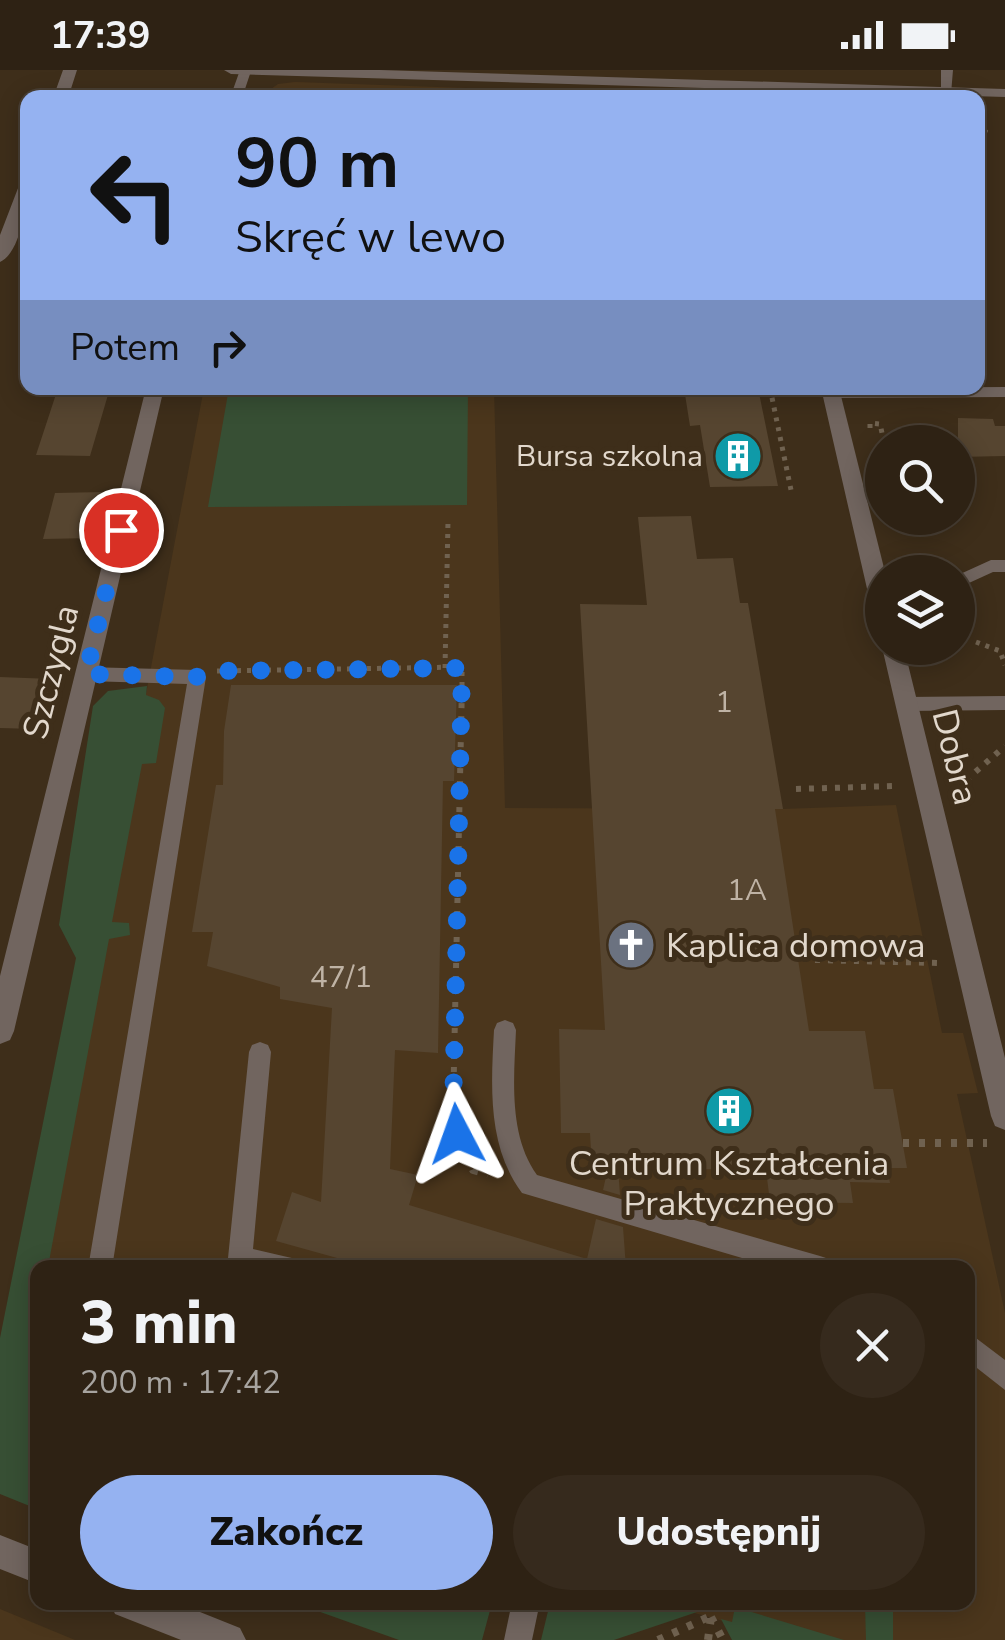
<!DOCTYPE html>
<html lang="pl">
<meta charset="utf-8">
<style>
body{margin:0;font-family:"Nunito Sans",sans-serif;background:#362a1d;color:#f1f3f6;height:100vh;display:flex;flex-direction:column;font-size:38px;white-space:nowrap}
*{box-sizing:border-box;margin:0}
p{font-size:32px;color:#a7a4a0}
.icon{flex:none;width:55px;height:55px;fill:none;stroke:currentColor;stroke-width:2;stroke-linecap:round;stroke-linejoin:round}
.map{position:relative;flex:1;overflow:hidden}
.side{position:absolute;left:30px;top:1190px;width:945px;height:350px;display:flex;flex-direction:column;background:#2e2214;border-radius:20px;box-shadow:0 5px 25px #0003,0 0 0 2px #493f34}
.side>*{flex:none}
.top-card{position:absolute;left:20px;top:20px;width:965px;height:305px;border-radius:20px;box-shadow:0 5px 25px #0003,0 0 0 2px #493f34;background:#95b2f1;color:#111;overflow:hidden}
.buttons{position:absolute;left:865px;top:355px;display:grid;gap:20px}
.buttons a{display:grid;place-items:center;width:110px;height:110px;border-radius:50%;background:#2e2214;box-shadow:0 5px 25px #0003,0 0 0 2px #493f34;font-size:50px}
.pin{position:absolute;display:grid;place-items:center;width:85px;height:85px;color:#fff;margin:-42px;border:5px solid #fff;border-radius:50%;box-shadow:0 2px 10px #0007}
.me{position:absolute;width:110px;margin:-55px;rotate:356deg;stroke-linejoin:round;filter:drop-shadow(0 0 8px #0008)}
.turn{display:flex;align-items:center;gap:35px;height:210px;padding:0 50px;font-size:45px}
.turn .icon{width:130px;height:130px;stroke-width:2.5}
.turn b{display:block;font-size:70px;line-height:85px}
.then{display:flex;align-items:center;height:95px;padding:0 50px;background:#0003;gap:20px;font-size:38px}
.round{display:grid;place-items:center;flex:none;width:105px;height:105px;border-radius:52px;background:#362a1d}
.head{display:flex;align-items:center;justify-content:space-between;height:170px;padding:0 50px}
h1{font-size:60px;font-weight:800;line-height:75px}
.action{display:flex;gap:20px;margin-top:auto;padding:20px 50px}
.action a{flex:1;height:115px;border-radius:60px;background:#95b2f1;color:#111;font-size:40px;font-weight:800;line-height:115px;text-align:center}
.action a+a{background:#362a1d;color:#f1f3f6}
.status{display:flex;justify-content:space-between;align-items:center;height:70px;padding:0 50px;background:#2e2214;direction:ltr}
.status svg{height:28px;fill:currentColor}
.map>svg:first-child{display:block}
.built{fill:#4b361c}
.green{fill:#374f34}
.building{fill:#564530}
.lines{fill:none;stroke-linecap:round;stroke-linejoin:round}
.path-far3{stroke:#706250;stroke-width:4;stroke-dasharray:4 5;stroke-linecap:butt}
.path-far2{stroke:#706250;stroke-width:5;stroke-dasharray:4 6;stroke-linecap:butt}
.path-far1{stroke:#706250;stroke-width:6;stroke-dasharray:5 8;stroke-linecap:butt}
.path{stroke:#706250;stroke-width:8;stroke-dasharray:6 10;stroke-linecap:butt}
.service{fill:#71655f;fill-rule:evenodd}
.minor{fill:#71655f;fill-rule:evenodd}
.route{stroke:#1a73e8;stroke-width:18;stroke-dasharray:0 32.4}
.labels{text-anchor:middle;dominant-baseline:central;stroke-width:10;stroke-linejoin:round;paint-order:stroke}
.far-poi-label{font-size:30px;fill:#e2d8cc;stroke:#3e2e1a;text-anchor:end}
.number-label{font-size:30px;fill:#bfb3a5}
.street-label{font-size:35px;fill:#e2d8cc;stroke:#3e2e1a}
.poi-label{font-size:35px;fill:#e2d8cc;stroke:#3e2e1a;text-anchor:start}
</style>
<div class="status"><b>17:39</b><svg viewBox="0 0 49 12"><path d="M0 12V9h3v3zM5 12V6h3v6zM10 12V3h3v9zM15 12V0h3v12zM26 1h20v11H26zM47 4h2v5h-2z"/></svg></div>
<div class="map">
<svg width="1005" height="1570" viewBox="0 0 1005 1570">
<rect width="100%" height="100%" fill="#3e2e1a"/>
<path class="built" d="M295,12L726,27L223,28L224,23L264,24L278,14Z
M204,318H494L505,738L782,739L896,735L942,963H963L978,1023L957,1024L1005,1243V1570H753L748,1558L659,1533L968,1532V1198H38L37,1312L17,1304Z
M0,1539L75,1570H0Z"/>
<path class="green" d="M229,318H468L467,435L208,437Z
M147,616L146,625L159,630L165,638L156,693L142,694L112,852L129,853L130,865L109,869L48,1197L38,1198L37,1252L31,1289L38,1290L37,1439L0,1424V1268L76,888L59,855L93,636L108,621Z
M295,1533H492L482,1570H399Z
M550,1533H691L690,1540L697,1542L614,1570H541Z
M865,1535L893,1541V1570H866Z
M735,1537L844,1570H732L721,1549L732,1552Z"/>
<path class="building" d="M58,318H110L90,386L36,385Z
M684,318H758L778,416L710,417L700,355L690,356Z
M958,348L993,349L995,356H1005V386L958,387Z
M104,422L93,468L43,469L55,423Z
M691,446L697,489L733,488L740,533H748L783,739H775L809,961H865L874,1019H893L907,1098H887L890,1113L850,1112L853,1133L770,1132L766,1100L618,1098L620,1125L603,1120L608,1098H592L590,1063H561L559,959L605,960L580,534L647,535L638,447Z
M0,607L52,609L35,659L0,658Z
M231,615H457L454,711H443L438,983L395,980L390,1099L418,1105L409,1135L587,1189L596,1149L623,1157L626,1198H373L276,1171L292,1122L321,1132L332,938L280,929V917L207,896L213,862H192L216,715H223L224,661Z"/>
<g class="lines">
<path class="path-far3" d="M978,55L980,61H986L980,46"/>
<path class="path-far2" d="M770,318L791,420
M870,358V353L880,354L884,372
M958,391H962
M958,411L968,436L958,430
M976,572L1000,581L1005,595
M445,598L448,451
M217,601L462,597V616"/>
<path class="path-far1" d="M796,719L894,716
M956,719L1005,676
M815,890L939,893
M453,1041L462,614"/>
<path class="path" d="M453,1039L457,1064L473,1100L488,1104
M903,1073H987
M711,1547L723,1570
M658,1570L711,1546
M708,1570L713,1532"/>
<path class="service" d="M240,0L251,1L242,28H230Z
M941,0H953L951,24L941,21Z
M1005,317V327L831,328L823,323L831,318Z
M991,490H1005V502H993L958,518V505Z
M86,597L197,600L206,607L112,1198H88L187,614L86,611L77,604Z
M1005,626V640L906,641L897,634L906,627Z
M505,950L513,953L516,960C514,1007 508,1065 537,1105L820,1186L829,1189L832,1198H776L522,1123C487,1076 491,1016 494,960L497,953Z
M260,972L268,975L271,982L253,1179L296,1189L299,1198H234L228,1188L249,982L252,975Z
M968,1262L1005,1290V1320L968,1291Z
M512,1532H540L532,1570H504Z"/>
<path class="minor" d="M63,0H77L68,28H53Z
M224,0H380L1005,19V27L231,4Z
M28,108C28,130 21,183 0,192V165L20,113Z
M146,318H164L14,961L10,970L0,974V906Z
M821,318H839L885,502L882,544L871,536Z
M882,577L904,578L1005,988V1060L995,1056L991,1046Z
M0,1465L38,1480V1514L0,1499Z
M110,1532H175L240,1558L246,1570H181L115,1544Z"/>
</g>
<g class="lines">
<path class="route" d="M121,460L86,604L196,607L216,601L462,598L453,1045L457,1064"/>
</g>
<defs>
<g id="building-disc" transform="scale(2.5)"><circle r="9.5" fill="#0f9aa8" stroke="#3e2e1a"/><path d="M-4-6H4V6H1V3H-1V6H-4ZM-2.5-4.3h1.7v1.8h-1.7ZM.8-4.3h1.7v1.8H.8ZM-2.5-1h1.7V.8h-1.7ZM.8-1h1.7V.8H.8Z" fill="#fff"/></g>
<g id="church-disc" transform="scale(2.5)"><circle r="9.5" fill="#6b7280" stroke="#3e2e1a"/><path d="M-1.2-6h2.4v3.5h3.3v2.4h-3.3V6h-2.4V-.1h-3.3v-2.4h3.3Z" fill="#fff"/></g>
</defs>
<g fill-rule="evenodd">
<use href="#building-disc" x="738" y="386"/>
<use href="#church-disc" x="631" y="875"/>
<use href="#building-disc" x="729" y="1041"/>
</g>
<g class="labels">
<g class="far-poi-label">
<text x="703" y="386">Bursa szkolna</text>
</g>
<g class="number-label">
<text x="724" y="632">1</text>
<text x="747" y="820">1A</text>
<text x="341" y="907">47/1</text>
</g>
<g class="street-label">
<text transform="translate(51 602) rotate(-76)">Szczygla</text>
<text transform="translate(955 687) rotate(76)">Dobra</text>
</g>
<g class="poi-label">
<text x="666" y="875">Kaplica domowa</text>
<text x="729" y="1093" text-anchor="middle">Centrum Kształcenia<tspan x="729" dy="40">Praktycznego</tspan></text>
</g>
</g>
</svg>
<div class="buttons">
<a><svg class="icon" aria-label="search" viewBox="0 0 24 24"><circle cx="10" cy="10" r="6"/><path d="M15 15l6 6"/></svg></a>
<a><svg class="icon" aria-label="layers" viewBox="0 0 24 24"><path d="M12 4l9 5-9 5-9-5zM3 14l9 5 9-5"/></svg></a>
</div>
<div class="pin" style="left:121px;top:460px;background:#d93025"><svg class="icon" aria-label="arrive" viewBox="0 0 24 24"><path d="M6 21V4h12l-3 4 3 4H6"/></svg></div>
<svg class="me" style="left:457px;top:1064px" viewBox="-20 -20 40 40"><path d="M0-17L14 15 0 8-14 15z" fill="#1a73e8" stroke="#fff" stroke-width="4"/></svg>
<div class="top-card">
<div class="turn"><svg class="icon" aria-label="left" viewBox="0 0 24 24"><path d="M17 20v-9H6M10 6l-5 5 5 5"/></svg><div><b>90 m</b>Skręć w lewo</div></div>
<div class="then">Potem<svg class="icon" aria-label="right" viewBox="0 0 24 24"><path d="M7 20v-9h11M14 6l5 5-5 5"/></svg></div>
</div>
<section class="side">
<div class="head"><div><h1>3 min</h1><p>200 m · 17:42</p></div><a class="round"><svg class="icon" aria-label="close" viewBox="0 0 24 24"><path d="M6 6l12 12M18 6L6 18"/></svg></a></div>
<div class="action"><a>Zakończ</a><a>Udostępnij</a></div>
</section>
</div>
